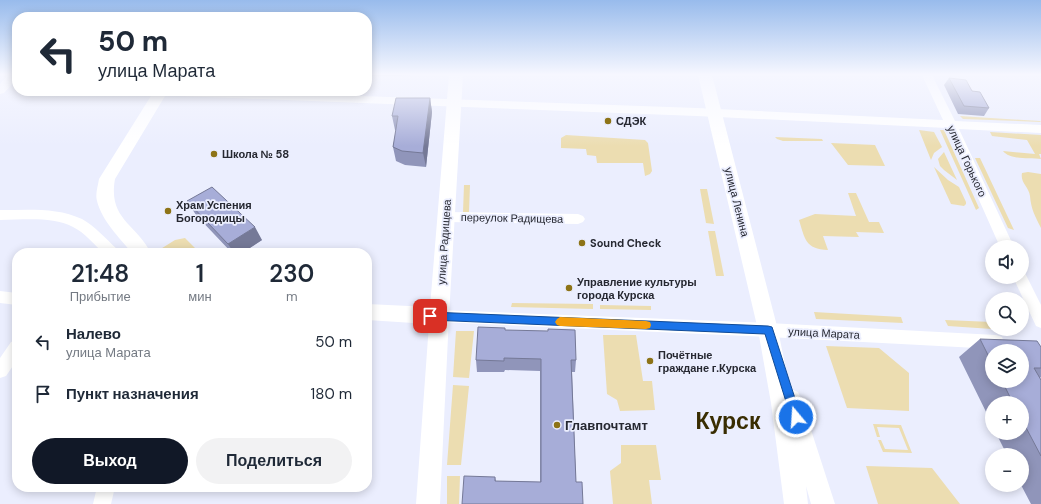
<!DOCTYPE html>
<html lang="ru">
<meta charset="utf-8">
<style>
body{margin:0;font-family:"DM Sans",sans-serif;background:#f2f2f3;color:#1f2937;height:100vh;display:flex;flex-direction:column;font-size:15px;white-space:nowrap}
*{box-sizing:border-box;margin:0}
p{font-size:13px;color:#747a83}
.icon{flex:none;width:22px;height:22px;fill:none;stroke:currentColor;stroke-width:2;stroke-linecap:round;stroke-linejoin:round}
.map{position:relative;flex:1;overflow:hidden}
.side{position:absolute;left:12px;top:248px;width:360px;height:244px;display:flex;flex-direction:column;background:#fff;border-radius:16px;box-shadow:0 2px 10px #0003}
.side>*{flex:none}
.top-card{position:absolute;left:12px;top:12px;width:360px;height:84px;border-radius:16px;box-shadow:0 2px 10px #0003;background:#fff;color:#1f2937;overflow:hidden}
.tools{position:absolute;left:985px;top:240px;display:grid;gap:8px}
.tools a{display:grid;place-items:center;width:44px;height:44px;border-radius:50%;background:#fff;box-shadow:0 2px 10px #0003;font-size:20px}
.pin{position:absolute;display:grid;place-items:center;width:34px;height:34px;color:#fff;margin:-17px;border-radius:8px;box-shadow:0 2px 6px #0006}
.me{position:absolute;width:44px;margin:-22px;rotate:342deg;stroke-linejoin:round;filter:drop-shadow(0 0 3px #0008)}
.turn{display:flex;align-items:center;gap:14px;height:84px;padding:0 20px;font-size:18px}
.turn .icon{width:52px;height:52px;stroke-width:2.5}
.turn b{display:block;font-size:28px;line-height:34px}
.eta{display:flex;justify-content:space-evenly;align-items:center;height:68px;text-align:center}
.eta b{font-size:24px;font-weight:600;line-height:28px}
.button{display:flex;gap:8px;margin-top:auto;padding:8px 20px}
.button a{flex:1;height:46px;border-radius:24px;background:#111827;color:#fff;font-size:16px;font-weight:600;line-height:46px;text-align:center}
.button a+a{background:#f2f2f3;color:#1f2937}
ul{padding:0;list-style:none}
li{display:flex;align-items:center;gap:12px;height:52px;padding:0 20px}
li div{flex:1}
li b{display:block;font-size:15px}
li em{font-style:normal}
.map>svg:first-child{display:block}
.green{fill:#ecddb1}
.lines{fill:none;stroke-linecap:round;stroke-linejoin:round}
.minor{fill:#fff;fill-rule:evenodd}
.major{fill:#fff;fill-rule:evenodd}
.wall{fill:#9095ba;fill-rule:evenodd}
.shaded-wall{fill:#757997}
.building{fill:#a7add8;stroke:#757997}
.route{fill:#1a73e8;stroke:#114b97}
.slow{fill:#f59e0b}
.poi-dot{fill:#8d7317;stroke:#ebeefe;stroke-width:1.5}
.labels{text-anchor:middle;dominant-baseline:central;stroke-width:3.5;stroke-linejoin:round;paint-order:stroke}
.poi-label{font-size:11px;font-weight:bold;fill:#262831;stroke:#ebeefe;text-anchor:start}
.street-label{font-size:11px;fill:#262831;stroke:#ebeefe}
.near-poi-label{font-size:13px;font-weight:bold;fill:#262831;stroke:#ebeefe;text-anchor:start}
.near-town-label{font-size:23px;font-weight:bold;fill:#392d02;stroke:#ebeefe}
</style>
<div class="map">
<svg width="1041" height="504" viewBox="0 0 1041 504">
<rect width="100%" height="100%" fill="#ebeefe"/>
<path class="green" d="M960,116L1040,121L1041,122L963,119Z
M919,130L934,132L942,147L934,153L931,160Z
M940,130H944L979,208L976,210Z
M990,132L1041,135V154H1039L1041,159C1030,158 1010,160 1003,151L1035,154L1027,140L992,136Z
M566,135L645,140L648,143L652,171L650,174L645,176L643,163H597L596,156L587,155L586,149L561,148V138Z
M775,137L822,139L823,141H783L777,139Z
M831,143L875,145L885,166L848,165Z
M944,152L957,180L944,170L940,166L938,159Z
M975,158H980L1014,230L1008,228Z
M934,167L948,180L959,187L966,202V204L964,206L951,204Z
M1028,172L1041,174V228C1035,216 1031,209 1030,196C1029,187 1020,183 1022,173Z
M464,185H470L469,212H463Z
M700,189H707L714,224L706,223Z
M848,193H856L869,222H879L884,233L856,232L859,237L823,236L828,250C805,249 805,239 799,220L815,214L856,216Z
M708,231H715L724,276H716Z
M185,238L200,253H163L159,250L175,240Z
M512,303L593,304V309L511,307Z
M600,305L651,306V310L600,309Z
M814,312L901,317L903,323L816,319Z
M945,320L992,322V329L948,326Z
M456,331H474L469,378L453,377Z
M603,335H636L643,381H652L655,410L620,411L617,400L607,394Z
M826,346L879,348L909,373V411L847,408Z
M453,385L469,386L461,465H447Z
M873,424L901,425L912,453L883,452L878,440H881L885,449L908,450L899,428L877,427L880,437H877Z
M621,445H656L661,480H649L652,504H613L610,471L621,463Z
M866,466L932,468L960,504H878Z
M447,476H460L459,504H447Z"/>
<g class="lines">
<path class="minor" d="M8,75H17V78L4,93L0,94V84Z
M922,75H932L955,121L1041,125V133L959,129L1014,247H1000L947,128L697,116L130,94L125,91H219L697,108L943,120Z
M0,210C27,210 57,207 82,219C95,226 106,239 117,249L119,253H103C94,244 85,233 73,227C52,216 23,220 0,220Z
M446,212L578,214L583,216L585,219L583,222L578,224L446,222L441,220L439,217L441,214Z
M1022,272L1025,273L1041,305V328L1036,326L1013,277H1022Z
M0,291L17,293V305L0,303Z
M439,310L768,323L996,335L1002,337L1004,342L1002,347L996,349L768,337L439,322L434,321L431,316L434,311Z
M17,340V360L6,376L0,378V358L11,342Z
M97,487H115L111,504H93Z"/>
<path class="major" d="M449,75H463L449,316L440,504H416L429,324L367,320V304L430,307Z
M698,75H712L778,330L790,389L798,392L801,399L835,504H811L806,486L808,504H784L771,403L758,330Z
M154,91H168L115,179C108,219 135,223 151,253H132C119,237 102,221 97,201C95,194 98,186 99,179Z"/>
</g>
<path class="wall" d="M367,75H421L367,76Z
M949,78L972,91L989,108L984,116L958,114L944,85Z
M430,98L432,112L426,167L405,165L396,161L393,147L396,130H395L392,116Z
M187,201L262,240L242,253H232L196,215Z
M505,330L576,360L575,372H572L576,482L462,504L495,477L496,481L540,482V371L505,370L504,372H477L476,360Z
M980,339L1041,347V377L1040,378L1041,380V504H1031L1021,485H1022V455H1007L996,433H1022V403H992V424L959,357ZM992,351L1022,381H992Z"/>
<path class="shaded-wall" d="M430,98L432,112L426,167L423,153Z
M255,227L262,240L242,253H234L228,244Z"/>
<path class="building" d="M949,78L966,80L972,91L980,92L989,108L964,106Z
M396,98H430L423,153L402,151L393,147L398,116H392Z
M212,187L255,227L228,244L187,201Z
M478,327L505,328V330L548,331V329L575,330L576,360H571L576,482H582L583,504H462L464,476L495,477V481L541,482V359L504,358V361L476,360Z
M980,339L1037,341L1041,347V368H1034L1041,380V456L1022,420V403H1013L1002,381H1022V351H992V363Z"/>
<linearGradient id="sky" x2="0" y2="1"><stop stop-color="#98bbec"/><stop offset="0.51" stop-color="#f6f7ff"/><stop offset="1" stop-color="#f6f7ff" stop-opacity="0"/></linearGradient>
<rect width="1041" height="146" fill="url(#sky)"/>
<path class="route" d="M430,312L768,326L772,327L773,330L801,417L800,421L796,422L792,421L765,334L430,320L427,319L425,316L427,313Z"/>
<path class="slow" d="M560,317L646,321L650,322L651,325L650,328L646,329L560,326L557,325L555,322L557,319Z"/>
<g class="poi-dot">
<circle cx="608" cy="121" r="4"/>
<circle cx="214" cy="154" r="4"/>
<circle cx="168" cy="211" r="4"/>
<circle cx="582" cy="243" r="4"/>
<circle cx="569" cy="288" r="4"/>
<circle cx="650" cy="361" r="4"/>
<circle cx="557" cy="425" r="4"/>
</g>
<g class="labels">
<g class="poi-label">
<text x="616" y="121">СДЭК</text>
<text x="222" y="154">Школа № 58</text>
<text x="176" y="205">Храм Успения<tspan x="176" dy="13">Богородицы</tspan></text>
<text x="590" y="243">Sound Check</text>
<text x="577" y="282">Управление культуры<tspan x="577" dy="13">города Курска</tspan></text>
<text x="658" y="355">Почётные<tspan x="658" dy="13">граждане г.Курска</tspan></text>
</g>
<g class="street-label">
<text transform="translate(967 161) rotate(65)">улица Горького</text>
<text transform="translate(737 202) rotate(76)">улица Ленина</text>
<text transform="translate(512 218) rotate(1)">переулок Радищева</text>
<text transform="translate(444 242) rotate(-86)">улица Радищева</text>
<text transform="translate(824 333) rotate(3)">улица Марата</text>
</g>
<g class="near-poi-label">
<text x="565" y="425">Главпочтамт</text>
</g>
<g class="near-town-label">
<text x="728" y="421">Курск</text>
</g>
</g>
</svg>
<div class="tools">
<a><svg class="icon" aria-label="sound" viewBox="0 0 24 24"><path d="M4 9h4l5-4v14l-5-4H4zM17 9q2 3 0 6"/></svg></a>
<a><svg class="icon" aria-label="search" viewBox="0 0 24 24"><circle cx="10" cy="10" r="6"/><path d="M15 15l6 6"/></svg></a>
<a><svg class="icon" aria-label="layers" viewBox="0 0 24 24"><path d="M12 4l9 5-9 5-9-5zM3 14l9 5 9-5"/></svg></a>
<a>+</a>
<a>−</a>
</div>
<div class="pin" style="left:430px;top:316px;background:#d93025"><svg class="icon" aria-label="arrive" viewBox="0 0 24 24"><path d="M6 21V4h12l-3 4 3 4H6"/></svg></div>
<svg class="me" style="left:796px;top:417px" viewBox="-20 -20 40 40"><circle r="17" fill="#1a73e8" stroke="#fff" stroke-width="3"/><path d="M0-11L8 9 0 5-8 9z" fill="#fff"/></svg>
<div class="top-card">
<div class="turn"><svg class="icon" aria-label="left" viewBox="0 0 24 24"><path d="M17 20v-9H6M10 6l-5 5 5 5"/></svg><div><b>50 m</b>улица Марата</div></div>
</div>
<section class="side">
<div class="eta">
<div><b>21:48</b><p>Прибытие</p></div>
<div><b>1</b><p>мин</p></div>
<div><b>230</b><p>m</p></div>
</div>
<ul>
<li><svg class="icon" aria-label="left" viewBox="0 0 24 24"><path d="M17 20v-9H6M10 6l-5 5 5 5"/></svg><div><b>Налево</b><p>улица Марата</p></div><em>50 m</em></li>
<li><svg class="icon" aria-label="arrive" viewBox="0 0 24 24"><path d="M6 21V4h12l-3 4 3 4H6"/></svg><div><b>Пункт назначения</b></div><em>180 m</em></li>
</ul>
<div class="button"><a>Выход</a><a>Поделиться</a></div>
</section>
</div>
